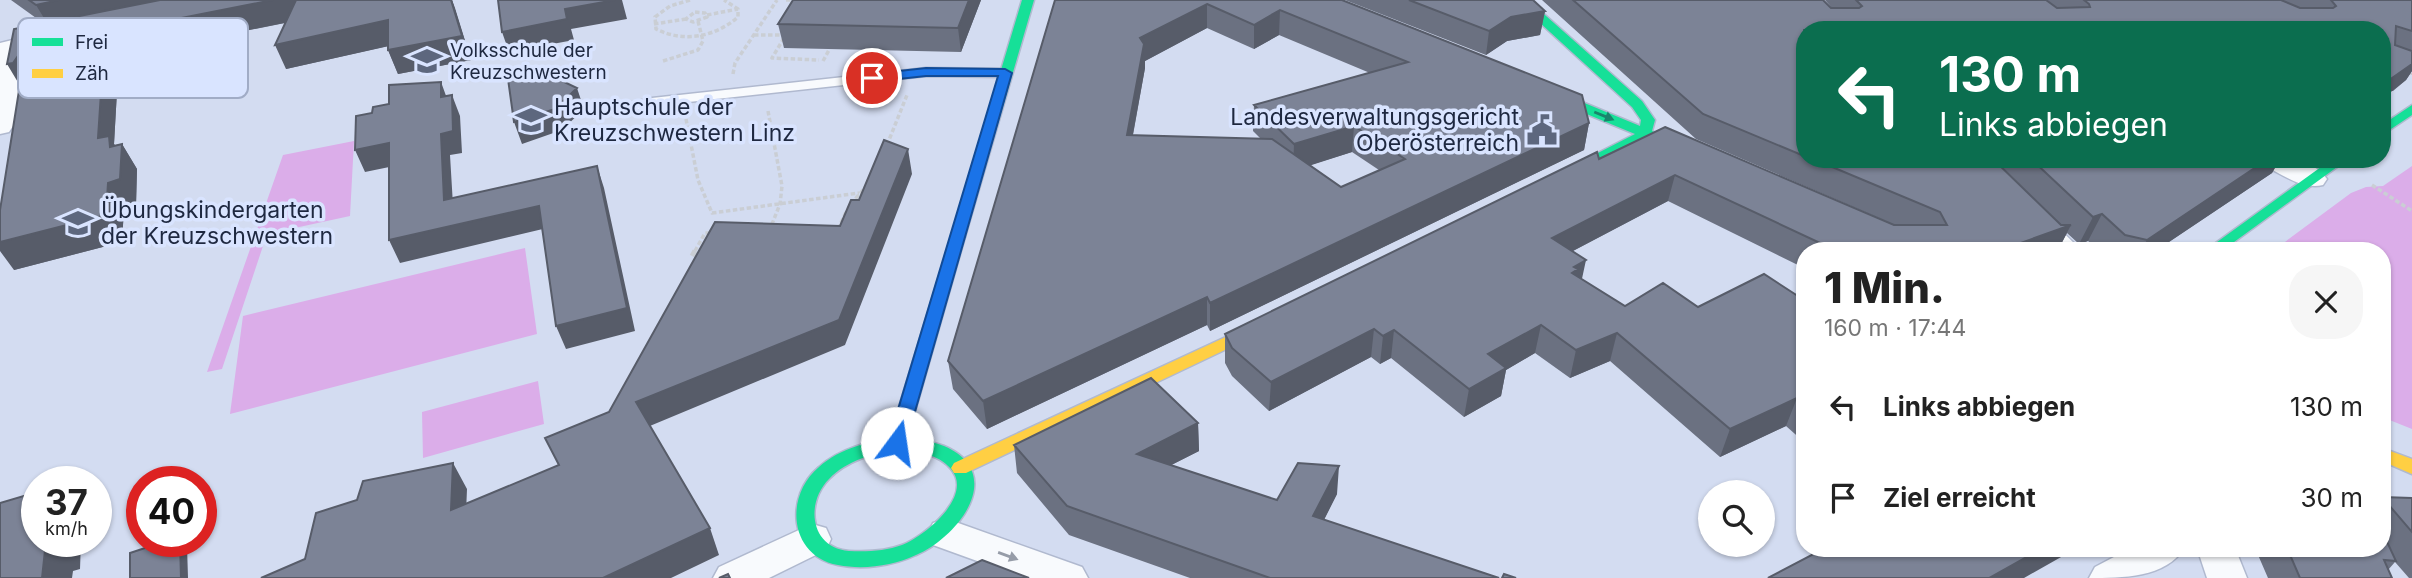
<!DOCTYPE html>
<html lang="de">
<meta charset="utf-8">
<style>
body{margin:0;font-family:Inter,sans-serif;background:#f6f6f6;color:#222;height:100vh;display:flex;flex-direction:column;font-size:26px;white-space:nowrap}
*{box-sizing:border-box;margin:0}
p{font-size:23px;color:#767676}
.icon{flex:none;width:38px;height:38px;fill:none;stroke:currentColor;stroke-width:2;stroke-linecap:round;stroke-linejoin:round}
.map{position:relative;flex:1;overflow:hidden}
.panel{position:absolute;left:1796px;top:242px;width:595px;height:315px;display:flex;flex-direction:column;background:#fff;border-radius:28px;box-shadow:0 2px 5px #0004}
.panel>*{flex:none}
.hud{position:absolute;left:1796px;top:21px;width:595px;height:147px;border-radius:28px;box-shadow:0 2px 5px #0004;background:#0b6e4f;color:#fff;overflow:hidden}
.buttons{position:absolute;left:1698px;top:480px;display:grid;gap:14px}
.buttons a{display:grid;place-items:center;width:77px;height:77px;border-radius:50%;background:#fff;box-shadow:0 2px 5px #0004;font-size:35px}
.speed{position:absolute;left:21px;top:466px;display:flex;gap:14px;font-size:35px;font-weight:700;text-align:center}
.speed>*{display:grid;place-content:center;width:91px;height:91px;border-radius:50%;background:#fff;box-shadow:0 2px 5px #0004;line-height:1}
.speed small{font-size:18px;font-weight:400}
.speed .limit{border:10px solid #d22;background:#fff;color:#111}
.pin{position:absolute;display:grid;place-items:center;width:60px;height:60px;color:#fff;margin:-30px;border:4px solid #fff;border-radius:50%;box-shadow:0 2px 7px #0007}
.me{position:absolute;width:77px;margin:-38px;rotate:14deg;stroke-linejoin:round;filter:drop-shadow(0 0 5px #0008)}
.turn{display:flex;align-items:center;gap:24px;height:147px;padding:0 28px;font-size:32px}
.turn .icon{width:91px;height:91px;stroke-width:2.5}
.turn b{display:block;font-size:49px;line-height:60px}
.round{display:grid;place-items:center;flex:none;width:74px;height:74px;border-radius:28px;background:#f6f6f6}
.head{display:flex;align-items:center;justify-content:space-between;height:119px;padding:0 28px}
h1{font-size:42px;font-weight:800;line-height:52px}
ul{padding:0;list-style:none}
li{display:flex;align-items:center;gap:21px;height:91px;padding:0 28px}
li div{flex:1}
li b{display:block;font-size:26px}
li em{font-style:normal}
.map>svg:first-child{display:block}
.green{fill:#dbade9}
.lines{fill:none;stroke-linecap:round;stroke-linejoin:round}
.lane-casing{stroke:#b0b9cf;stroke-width:3}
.street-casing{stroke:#b0b9cf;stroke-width:3}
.fast-casing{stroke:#b0b9cf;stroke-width:3}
.slow-casing{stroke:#b0b9cf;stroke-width:3}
.path-far1{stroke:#caced4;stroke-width:3.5;stroke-dasharray:4.5 2.5;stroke-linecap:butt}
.path{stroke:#caced4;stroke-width:5;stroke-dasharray:6 3.5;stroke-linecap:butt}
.lane{fill:#f8fafd;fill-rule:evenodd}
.street{fill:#f8fafd;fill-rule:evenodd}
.fast{fill:#16e098;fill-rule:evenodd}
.slow{fill:#ffcf43;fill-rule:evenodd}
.tram{stroke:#c6c8cf;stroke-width:2}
.wall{fill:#6b7181;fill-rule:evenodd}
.shaded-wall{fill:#575c69}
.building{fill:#7c8396;stroke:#575c69;stroke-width:2;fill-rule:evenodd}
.oneway{fill:#1a846c}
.oneway2{fill:#969ca8}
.route{fill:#1a73e8;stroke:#114b97;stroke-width:2}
.labels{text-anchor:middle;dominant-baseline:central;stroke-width:7;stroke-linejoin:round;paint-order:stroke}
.far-poi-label{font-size:19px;fill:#1e2840;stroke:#d9e4ff;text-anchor:start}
.poi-label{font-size:23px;fill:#1e2840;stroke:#d9e4ff;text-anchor:start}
.key{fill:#d9e4ff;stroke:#a1acc6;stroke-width:2}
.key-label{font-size:19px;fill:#1e2840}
</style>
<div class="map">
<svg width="2412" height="578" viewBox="0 0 2412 578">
<rect width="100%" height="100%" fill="#d3dcf1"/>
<path class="green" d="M354,141L350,216L267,234L222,369L207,372L283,155Z
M2412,166V429L2382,417V250H2274L2351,193L2366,187L2383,186Z
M525,248L537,334L230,414L243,316Z
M538,381L544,424L423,458L422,412Z"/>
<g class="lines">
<g class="lane-casing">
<path id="lane" d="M926,68L1005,69L1011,73L1005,77L926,76L652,106L615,114L608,110L610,107L652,98Z"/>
</g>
<g class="street-casing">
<path id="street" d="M49,31L58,33L61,38L58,43L26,51L13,126L9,132L0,134V43Z
M1958,159H1988L2081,250H2049Z
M2259,159C2282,159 2312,157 2327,179L2323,185C2302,190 2282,174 2263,165Z
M947,519L1082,567L1088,578H1024L933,545L928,534L933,523Z
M812,524L826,528L831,539L826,550L769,578H713L719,567Z
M2131,548H2184C2166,578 2122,578 2089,578L2095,567Z
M2197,548H2235L2247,578H2207Z"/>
</g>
<g class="fast-casing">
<path id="fast" d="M1022,0H1034L965,237L958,241L953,240L951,237Z
M1515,0H1528L1642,101L1655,120L1652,131L1669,140L1667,143L1662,144L1646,138L1638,145L1559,184H1549L1547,181L1549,178L1635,134L1531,91V85H1541L1640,126L1641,120L1632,107Z
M2412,105V115L2382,135V125Z
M2332,159H2348L2223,250H2206Z
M897,437C913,439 929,440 944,446C1007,473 959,537 916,555C893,566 863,570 838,565C789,556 784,496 819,467C840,448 870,441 897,437ZM897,449C916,452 938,453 951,469C974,496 925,536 902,545C886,551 866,552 849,551C810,548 805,503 829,479C847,460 873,454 897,449Z"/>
</g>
<g class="slow-casing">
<path id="slow" d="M958,233L965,237L906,443L903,448H891L888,443L951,237Z
M1271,316L1279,321L1277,325L966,473H954L951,468L954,463Z
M2382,448L2412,459V474L2382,461Z"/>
</g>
<path class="path-far1" d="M690,0L670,6L655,17L656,29C684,43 715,37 738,17V9L724,0
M786,0H799
M695,12L705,13L707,17L693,22L686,19Z
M707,15L738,9
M654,24L686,19
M754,35H783
M784,38L772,58L819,60
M663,61L698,50L703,41L698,21
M823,61L829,50
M733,74L735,63L777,0
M768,111L782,186L780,204L770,229
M686,119L698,180L712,213L859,193
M887,145L907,95
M2372,185L2412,211
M851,204L868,184
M838,229L846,212
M695,251L705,233H714"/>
<path class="path" d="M692,256L696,249"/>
<use href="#lane" class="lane"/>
<use href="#street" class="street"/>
<use href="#fast" class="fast"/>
<use href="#slow" class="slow"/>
<path class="tram" d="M2382,63L2412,74"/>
</g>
<path class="wall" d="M11,0H452L471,60L398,74L388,50V46L286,69L285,23L119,56L114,144L115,145L122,144L137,169L136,205L124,208L122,242L14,270L20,85L43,23Z
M793,0H981L961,52L784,48L778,24Z
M1055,0H1342L1589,123L1584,150L1210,331L1207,325L987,429L953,389L948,361ZM1207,28L1254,49L1279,35L1370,73L1254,105L1253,131L1261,139L1133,135L1145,68V61ZM1352,152L1379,170L1341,187L1310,165Z
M1345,0H1533L1545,11L1540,35L1507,41L1486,55Z
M1542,0H1823L1832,8L1825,0H2412V71L2406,80L2393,91L1804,30V159H2280L2272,173L2157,250H2098L2088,241L2079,244L2067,233L2058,250H1804V268L1668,201L1573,251L1582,279L1625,306L1698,307L1804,300V442L1786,426L1720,457L1610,361L1570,378L1535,353L1506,370L1501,396L1464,417L1391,358L1380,364L1371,357L1269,411L1232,376L1225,363V334L1665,127L1895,225L1696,139Z
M1198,423L1199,451L1171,465L1277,500L1337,494L1324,520L1499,578H1190L1069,535L1017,473L1014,445Z
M2382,497L2412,498V578H2409L2395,562L2388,570L2392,578H2268L2255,548H2382Z"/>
<path class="shaded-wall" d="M59,0H190L50,28L36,5Z
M273,0H301L309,18L119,56L114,144L122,156V144L137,169L136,205L124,208L122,242L14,270L0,251V242L105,33Z
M451,0H452L455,8L471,60L398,74L388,50Z
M615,0H622L627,19L571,29L574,40L509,52L502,32L565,9Z
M969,0H981L961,52L958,28Z
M1207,4V28L1145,61V68L1128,161L1127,135L1140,38Z
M1280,10L1279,35L1254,49V25Z
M1545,11L1540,35L1507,41L1486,55L1489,31L1511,17Z
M388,20L398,44L286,69L275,45Z
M29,40L43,64L22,89L7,64Z
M2412,64V71L2406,80L2382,99V85Z
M441,82L449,104L441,97Z
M577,88L584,109L562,130L522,144L514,122Z
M452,95L460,116L462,153L450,155L454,222L444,200L441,134Z
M1589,123L1584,150L1210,331V303Z
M1354,126L1352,152L1293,171L1294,144Z
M389,143L399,165L365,172L355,150Z
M908,149L912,174L845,345L645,428L636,402L839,320Z
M2268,159H2280L2272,173L2157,250H2141L2147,240Z
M597,166L604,188L635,331L566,349L556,326Z
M1675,175L1668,201L1546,265L1552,238Z
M539,206L547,228L400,263L389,240Z
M2102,214L2088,241L2079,244L2093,217Z
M2071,225L2058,250H2001Z
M1586,260L1580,288L1572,273L1574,267Z
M1207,297V325L987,429L983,401Z
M1541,325L1535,353L1506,370L1501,396L1464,417L1469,389L1488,354Z
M1374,329L1371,357L1269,411L1271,382Z
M1394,330L1391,358L1380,364L1383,336Z
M1617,333L1610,361L1570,378L1576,350Z
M1797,398L1786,426L1720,457L1730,429Z
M1198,423L1199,451L1138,482L1137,454Z
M453,463L467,489L465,537L451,510Z
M1339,466L1337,494L1311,545L1313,516Z
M710,528L719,555L671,578H603Z
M46,541H81L80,569L73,571L72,578H42Z
M180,541H183L187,546L188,578H181Z
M2043,548H2077L2024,578H1989Z"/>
<path class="building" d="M29,0H59L36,5Z
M160,0H273L105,33L98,138L109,136L110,147L122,144L120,179L108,183L106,215L0,242V210L21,78L35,59L25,61L29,40L13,63L7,64L14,29Z
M296,0H451L462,36L388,50V20L275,45Z
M498,0H615L565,9L567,19L502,32Z
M793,0H969L958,28L778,24Z
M1055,0H1342L1582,95L1589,123L1210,303L1207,297L983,401L948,361ZM1207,4L1254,25L1280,10L1408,62L1254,105L1294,144L1354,126L1405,159L1341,187L1272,139L1127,135L1144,44L1140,38Z
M1409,0H1533L1545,11L1511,17L1489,31Z
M1573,0H1823L1831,8H1859L1862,6L1856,0H2046L2057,8L2090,7L2089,4L2084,0H2281L2300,8H2333L2336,6L2331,0H2412V31L2396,26L2395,45L2412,51V64L2382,85V30H1804V156L1703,114Z
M543,76L558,79L577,88L555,109L514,122L508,79Z
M441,82V97L452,95L453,131L441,134L444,200L597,166L627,308L556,326L539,206L389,240V143L355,150L356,116L372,113L373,107L389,104V85Z
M1665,127L1894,225H1947L1940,212L1813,159H1993L2061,225H2071L2001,250H1845L1838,247L1835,250L1675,175L1552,238L1586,260L1574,267L1578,269L1572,273L1625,306L1663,283L1698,307L1764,274L1804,300V404L1797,398L1730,429L1617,333L1576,350L1541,325L1488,354L1506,368L1469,389L1394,330L1383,336L1374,329L1271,382L1232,348L1225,334L1597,152L1599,159Z
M884,140L908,149L839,320L636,402L710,528L603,578H261L305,559L316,513L357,500L363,481L453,463L451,510L559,465L545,438L609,412L715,222L840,226L851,200H859Z
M2031,159H2268L2147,240L2125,235L2102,214L2093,217Z
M1151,378L1198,423L1137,454L1277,500L1298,463L1339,466L1313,516L1499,578H1270L1067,506L1014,445Z
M37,492V541H46L42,578H0V503Z
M2382,497L2412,498V532Z
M2382,531L2396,561L2384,560L2392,578H2300L2287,548H2382Z
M166,541H180L181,578H130V553Z
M1825,548H2043L1989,578H1768Z
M982,560L1029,578H946Z
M728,574L730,578H719Z
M1504,574L1516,578H1502Z"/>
<defs><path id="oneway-solid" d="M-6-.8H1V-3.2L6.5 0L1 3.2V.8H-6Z" transform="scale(1.75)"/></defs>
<use class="oneway" href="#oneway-solid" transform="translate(1604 116) rotate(22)"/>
<use class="oneway2" href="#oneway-solid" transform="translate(1008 556) rotate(20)"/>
<path class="route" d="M926,68L1005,69L1012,73L906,443L903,447H890L888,443L998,76H926L872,82L866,78L872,74Z"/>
<defs>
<g id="school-bare" transform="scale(2.415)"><path d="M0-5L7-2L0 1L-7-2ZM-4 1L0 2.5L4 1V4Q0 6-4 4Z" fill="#5d677e" stroke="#d9e4ff" stroke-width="2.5" paint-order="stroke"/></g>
<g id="civic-bare" transform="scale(2.415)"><path d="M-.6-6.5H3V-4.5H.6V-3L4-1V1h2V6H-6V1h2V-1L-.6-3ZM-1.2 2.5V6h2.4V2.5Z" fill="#5d677e" stroke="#d9e4ff" stroke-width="2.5" paint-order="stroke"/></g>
</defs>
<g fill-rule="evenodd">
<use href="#school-bare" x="427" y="61"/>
<use href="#school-bare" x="531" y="120"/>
<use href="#civic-bare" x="1542" y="130"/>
<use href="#school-bare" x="78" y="223"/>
</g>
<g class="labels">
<g class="far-poi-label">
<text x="450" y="50">Volksschule der<tspan x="450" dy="22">Kreuzschwestern</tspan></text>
</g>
<g class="poi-label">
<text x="554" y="107">Hauptschule der<tspan x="554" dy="26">Kreuzschwestern Linz</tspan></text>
<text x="1519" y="117" text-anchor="end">Landesverwaltungsgericht<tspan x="1519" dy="26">Oberösterreich</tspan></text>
<text x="101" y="210">Übungskindergarten<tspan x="101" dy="26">der Kreuzschwestern</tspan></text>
</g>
</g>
<rect x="18" y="18" width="230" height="80" rx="10" class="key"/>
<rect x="32" y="38" width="31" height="8" fill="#16e098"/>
<rect x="32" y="69" width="31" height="9" fill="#ffcf43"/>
<g class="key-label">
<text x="75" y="49">Frei</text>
<text x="75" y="80">Zäh</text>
</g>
</svg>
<div class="buttons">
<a><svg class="icon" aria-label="search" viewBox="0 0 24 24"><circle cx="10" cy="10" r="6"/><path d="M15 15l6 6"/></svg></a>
</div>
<div class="speed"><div>37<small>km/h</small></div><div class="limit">40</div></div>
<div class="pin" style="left:872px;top:78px;background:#d93025"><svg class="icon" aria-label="arrive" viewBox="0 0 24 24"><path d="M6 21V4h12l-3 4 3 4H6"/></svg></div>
<svg class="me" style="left:897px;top:443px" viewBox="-20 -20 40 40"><circle r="19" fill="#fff"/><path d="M0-13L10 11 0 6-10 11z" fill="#1a73e8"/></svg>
<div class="hud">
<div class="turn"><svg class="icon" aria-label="left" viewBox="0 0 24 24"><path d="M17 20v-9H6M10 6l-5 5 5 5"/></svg><div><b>130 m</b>Links abbiegen</div></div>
</div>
<section class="panel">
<div class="head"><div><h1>1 Min.</h1><p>160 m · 17:44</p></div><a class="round"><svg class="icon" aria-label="close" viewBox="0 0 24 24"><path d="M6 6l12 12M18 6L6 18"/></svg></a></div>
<ul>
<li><svg class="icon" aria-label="left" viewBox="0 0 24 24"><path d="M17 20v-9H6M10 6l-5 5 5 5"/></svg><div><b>Links abbiegen</b></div><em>130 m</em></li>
<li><svg class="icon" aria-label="arrive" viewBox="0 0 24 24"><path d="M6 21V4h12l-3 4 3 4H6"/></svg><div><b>Ziel erreicht</b></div><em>30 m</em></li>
</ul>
</section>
</div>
